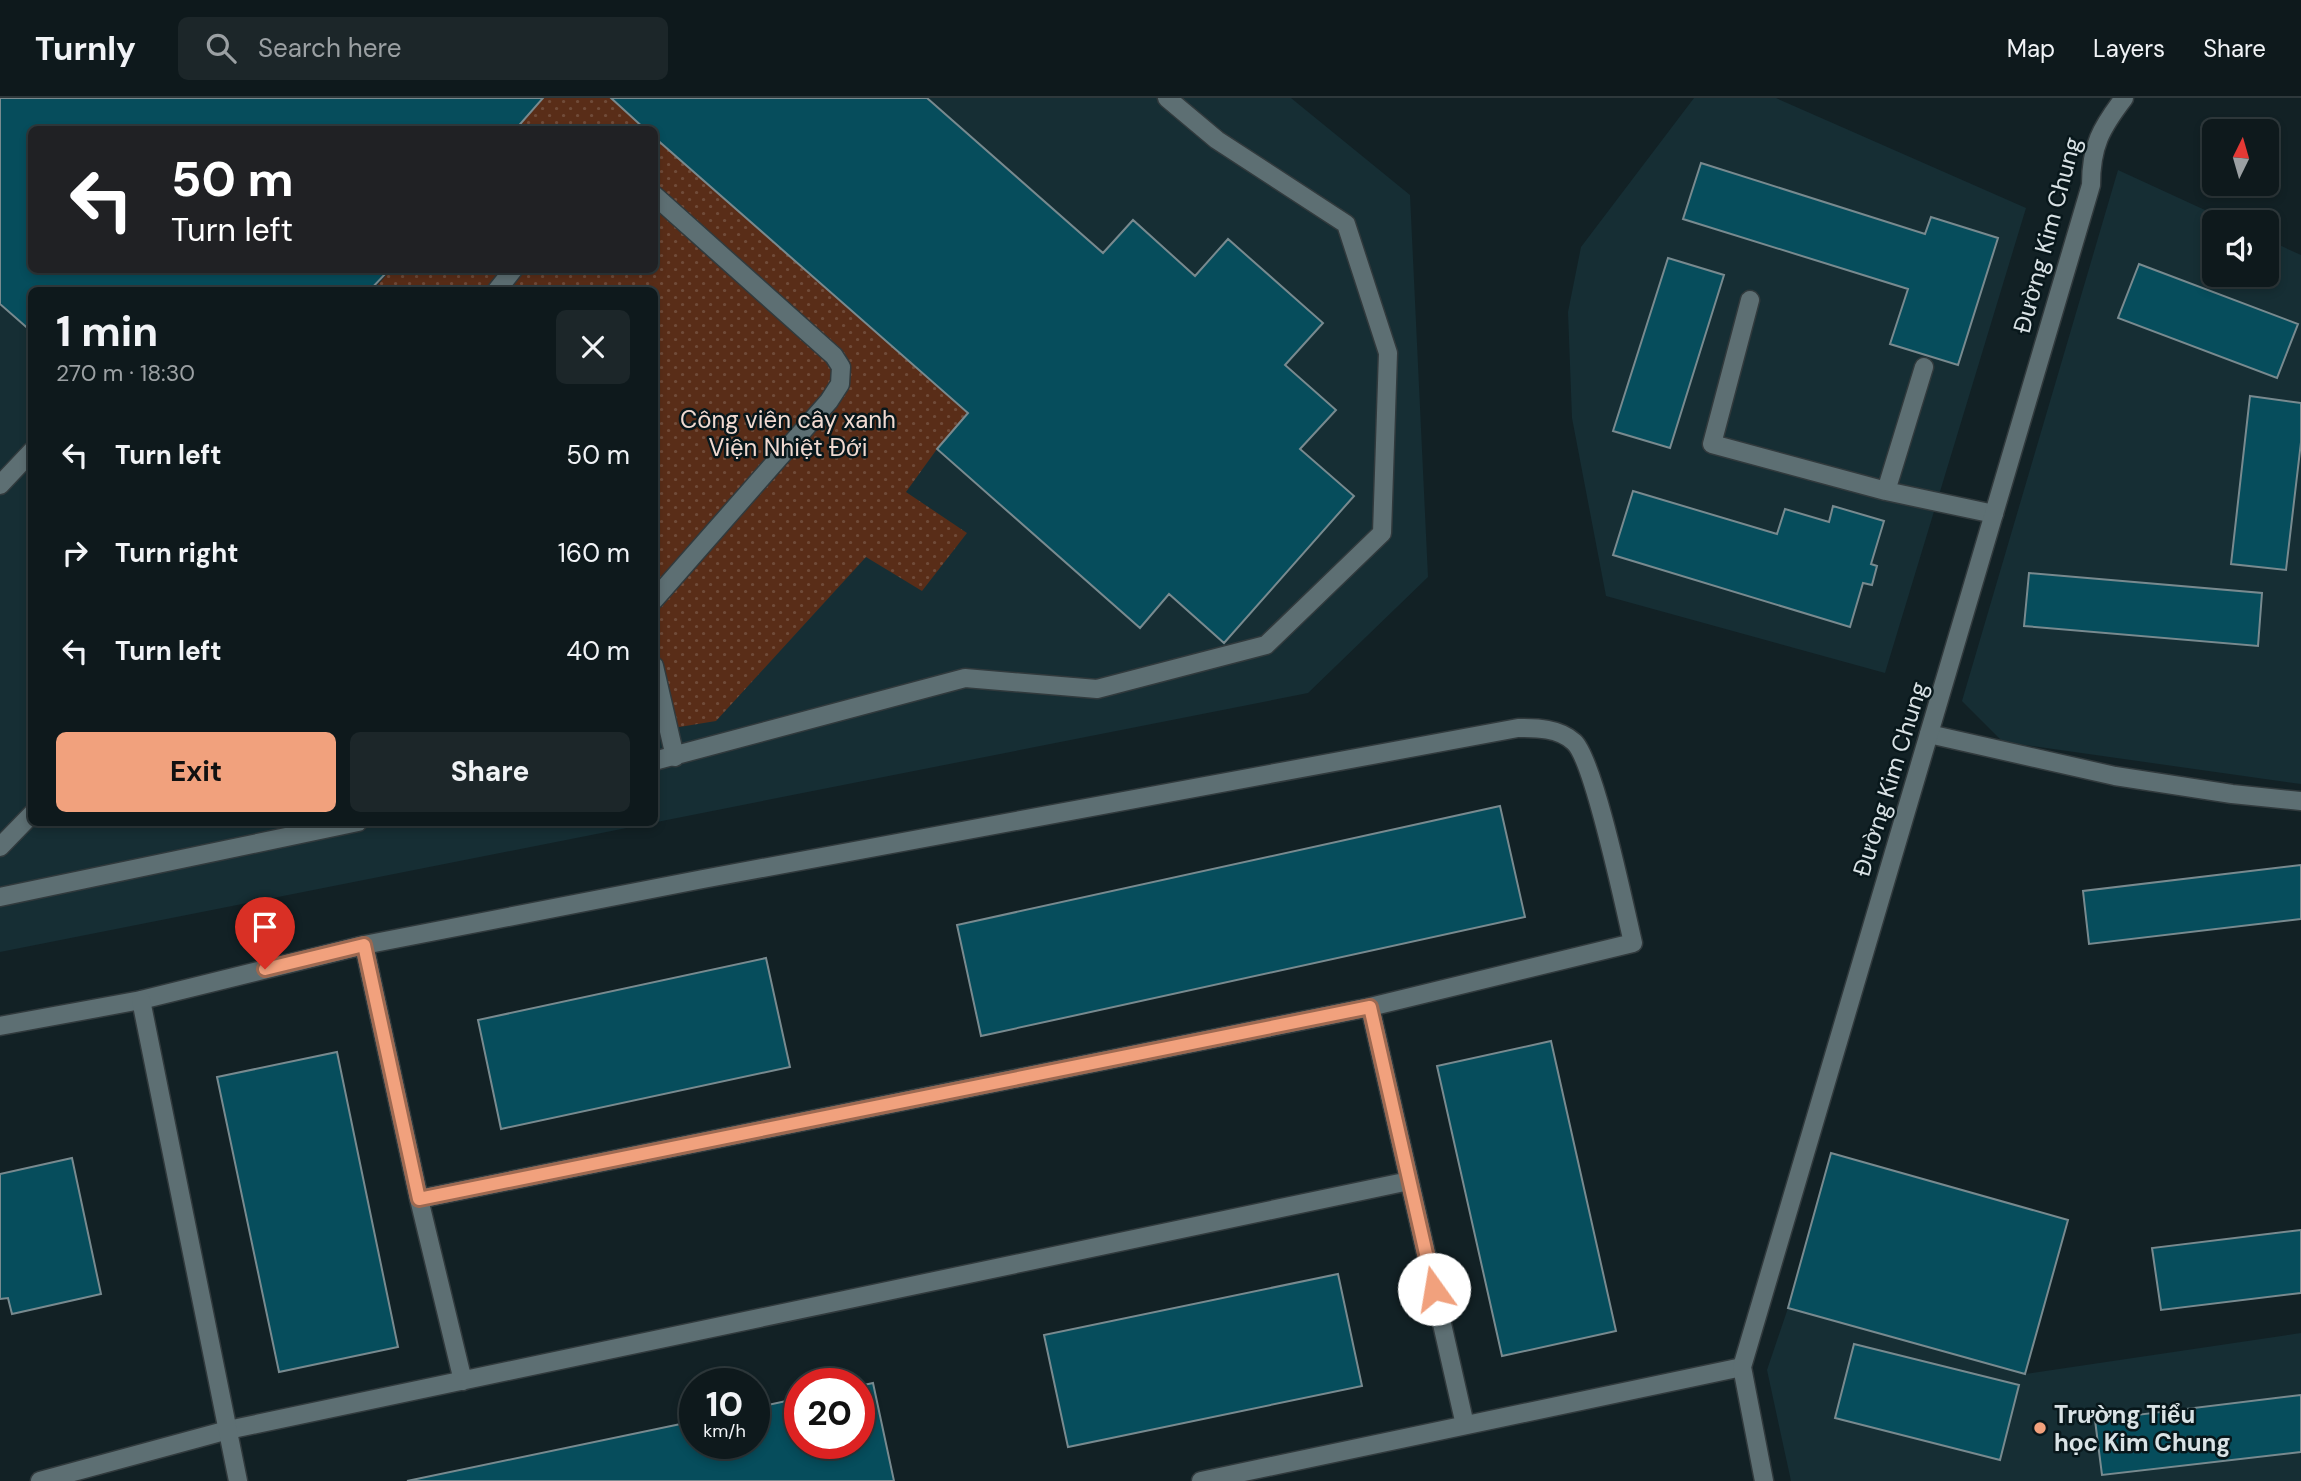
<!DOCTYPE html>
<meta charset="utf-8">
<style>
body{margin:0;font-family:"DM Sans",sans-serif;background:#1c2629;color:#f1f3f6;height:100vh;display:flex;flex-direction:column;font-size:26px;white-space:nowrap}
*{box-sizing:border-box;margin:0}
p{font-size:23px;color:#9ba0a3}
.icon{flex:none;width:38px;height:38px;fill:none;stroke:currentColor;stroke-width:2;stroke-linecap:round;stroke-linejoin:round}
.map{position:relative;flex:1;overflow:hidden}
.sheet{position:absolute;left:28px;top:189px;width:630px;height:539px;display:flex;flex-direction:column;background:#0e191c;border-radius:10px;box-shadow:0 4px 10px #0003,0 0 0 2px #2e383b}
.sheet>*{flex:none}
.banner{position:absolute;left:28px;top:28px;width:630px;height:147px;border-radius:10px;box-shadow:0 4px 10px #0003,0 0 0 2px #2e383b;background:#202124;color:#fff;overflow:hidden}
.needle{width:46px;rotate:5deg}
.buttons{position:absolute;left:2202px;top:21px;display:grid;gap:14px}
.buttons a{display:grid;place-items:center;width:77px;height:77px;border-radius:10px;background:#0e191c;box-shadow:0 4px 10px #0003,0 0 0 2px #2e383b;font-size:35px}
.speed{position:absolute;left:679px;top:1270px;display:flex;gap:14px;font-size:35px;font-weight:700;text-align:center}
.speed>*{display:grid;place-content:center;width:91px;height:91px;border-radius:50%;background:#0e191c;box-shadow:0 4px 10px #0003,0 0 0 2px #2e383b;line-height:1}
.speed small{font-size:18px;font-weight:400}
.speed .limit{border:10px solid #d22;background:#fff;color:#111}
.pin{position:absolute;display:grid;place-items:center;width:60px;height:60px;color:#fff;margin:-72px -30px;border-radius:50% 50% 50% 0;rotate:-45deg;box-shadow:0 0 7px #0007}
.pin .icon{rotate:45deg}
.me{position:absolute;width:77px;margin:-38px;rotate:347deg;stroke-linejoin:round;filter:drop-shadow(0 0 5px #0008)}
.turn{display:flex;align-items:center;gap:24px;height:147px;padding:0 28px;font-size:32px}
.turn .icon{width:91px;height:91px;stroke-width:2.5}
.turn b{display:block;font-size:49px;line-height:60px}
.round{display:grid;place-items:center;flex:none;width:74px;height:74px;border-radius:10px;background:#1c2629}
.headline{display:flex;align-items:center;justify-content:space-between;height:119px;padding:0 28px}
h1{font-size:42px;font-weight:700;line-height:52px}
.action{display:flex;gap:14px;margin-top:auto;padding:14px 28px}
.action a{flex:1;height:80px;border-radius:10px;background:#f1a17d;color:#111;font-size:28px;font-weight:700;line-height:80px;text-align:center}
.action a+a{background:#1c2629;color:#f1f3f6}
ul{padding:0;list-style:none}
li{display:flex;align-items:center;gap:21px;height:98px;padding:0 28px}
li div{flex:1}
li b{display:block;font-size:26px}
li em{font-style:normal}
header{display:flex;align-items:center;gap:42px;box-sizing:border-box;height:98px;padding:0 35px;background:#0e191c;border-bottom:2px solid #2e383b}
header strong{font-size:33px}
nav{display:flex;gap:38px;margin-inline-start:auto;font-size:24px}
.search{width:490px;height:63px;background:#1c2629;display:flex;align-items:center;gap:18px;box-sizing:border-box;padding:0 24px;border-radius:10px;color:#9ba0a3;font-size:26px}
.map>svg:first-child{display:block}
.built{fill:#162e34;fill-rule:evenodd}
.park{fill:url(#park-dots)}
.building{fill:#064d5c;stroke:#788a8f;stroke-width:2}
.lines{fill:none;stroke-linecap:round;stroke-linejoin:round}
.lane-casing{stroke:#313a3d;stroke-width:21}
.street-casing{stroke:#313a3d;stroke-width:21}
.lane{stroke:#5d6f73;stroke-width:18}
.street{stroke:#5d6f73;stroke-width:18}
.route-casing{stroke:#9d6951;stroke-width:18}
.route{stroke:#f1a17d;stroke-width:12}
.poi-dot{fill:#f1a17d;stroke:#08171b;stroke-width:2.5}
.labels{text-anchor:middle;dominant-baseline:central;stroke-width:5;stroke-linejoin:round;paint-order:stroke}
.street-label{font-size:24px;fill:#d9e2e5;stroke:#08171b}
.park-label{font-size:24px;fill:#f1dad1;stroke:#08171b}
.poi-label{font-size:24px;font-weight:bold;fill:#d9e2e5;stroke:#08171b;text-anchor:start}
</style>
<header>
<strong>Turnly</strong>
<div class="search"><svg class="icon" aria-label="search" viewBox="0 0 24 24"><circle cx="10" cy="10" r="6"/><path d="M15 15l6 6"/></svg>Search here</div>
<nav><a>Map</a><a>Layers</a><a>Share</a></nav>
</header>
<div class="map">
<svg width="2301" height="1383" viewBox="0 0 2301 1383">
<defs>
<pattern id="park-dots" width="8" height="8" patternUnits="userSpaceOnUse" patternTransform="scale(1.75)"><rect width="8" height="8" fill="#592d18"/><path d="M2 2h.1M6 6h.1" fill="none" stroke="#704b39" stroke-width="1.8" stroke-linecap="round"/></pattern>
</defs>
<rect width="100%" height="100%" fill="#122125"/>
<path class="built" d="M0,0H1291L1410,97L1428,479L1308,595L0,854ZM32,32H654V172H32ZM32,192H654V724H32Z
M1694,0H1776L2026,110L1885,575L1606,498L1572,320L1568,214L1581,149Z
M2118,72L2231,124H2214V177H2266V141L2301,157V686L2003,644L1962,603Z
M1788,1210L2025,1276L2301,1235V1383H1791L1767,1272Z"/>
<path class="park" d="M543,0H611L646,31L515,32Z
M655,39L968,315L937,351L906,394L967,435L922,493L866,459L716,623L655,633L654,192H373L391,172H654Z"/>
<path class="building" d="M0,0H543L515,32H32V172H389L370,192H32V234L0,206Z
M611,0H927L1103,155L1133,122L1195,178L1228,141L1323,225L1285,267L1336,312L1300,351L1354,398L1224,545L1169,496L1140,530L937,351L968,315L654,39V32H646Z
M1701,65L1925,136L1931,119L1998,140L1958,267L1890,246L1908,191L1683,121Z
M1668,160L1724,177L1670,350L1613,333Z
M2139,166L2298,226L2277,280L2118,220Z
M2250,298L2301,305V344L2286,472L2231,466Z
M1633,393L1777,436L1785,411L1829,424L1833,408L1884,423L1871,466L1877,468L1872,487L1863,485L1850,529L1613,457Z
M2029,475L2262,495L2258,548L2024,528Z
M1500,708L1525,819L981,938L957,827Z
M2301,767V821L2089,846L2083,793Z
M766,860L790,969L501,1031L478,922Z
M1551,943L1616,1233L1502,1258L1437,968Z
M337,954L398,1249L279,1274L217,979Z
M1831,1055L2068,1122L2025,1276L1788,1210Z
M72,1060L101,1196L12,1216L8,1200L0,1201V1076Z
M2301,1132V1195L2161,1212L2152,1150Z
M1338,1176L1362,1288L1068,1349L1044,1237Z
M1854,1246L2019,1287L2000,1362L1835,1320Z
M873,1285L894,1383H407L695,1323V1346H754V1310L800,1300V1346H859V1288Z
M2301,1297V1354L2102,1377L2095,1322Z"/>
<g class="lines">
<g class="lane-casing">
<path id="lane" d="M654,97L834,258L841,269L840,286L829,303L654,502
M497,192L513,172
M1750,202L1712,346L1886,393L1994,416
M0,387L32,353
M1886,393L1924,269
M654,568L675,659
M1929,636L2115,678L2232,696L2301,703
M654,663L965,580L1097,591L1266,547L1382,435L1388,255L1346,126L1217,42L1167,0
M0,749L32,716
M0,799L358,724
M364,847L419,1101L463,1283
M1370,909L1465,1327
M0,928L141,902L364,847L703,781L1518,630C1537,630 1559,630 1574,644C1594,662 1625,811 1633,845L1370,909L419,1101
M40,1383L228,1332L1409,1083
M1201,1383L1742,1269"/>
</g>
<g class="street-casing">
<path id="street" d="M141,902L238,1383
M1764,1383L1742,1269L2091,87C2091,48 2101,30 2124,0"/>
</g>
<use href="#lane" class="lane"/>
<use href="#street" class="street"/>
</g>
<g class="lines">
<g class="route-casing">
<path id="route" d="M265,871L364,847L419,1101L1370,909L1434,1191"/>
</g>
<use href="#route" class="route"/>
</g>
<circle class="poi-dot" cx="2040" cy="1330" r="7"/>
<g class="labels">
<g class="street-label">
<text transform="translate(2047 137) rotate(-75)">Đường Kim Chung</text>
<text transform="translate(1890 681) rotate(-73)">Đường Kim Chung</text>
</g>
<g class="park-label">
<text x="788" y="321">Công viên cây xanh<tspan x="788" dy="28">Viện Nhiệt Đới</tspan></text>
</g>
<g class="poi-label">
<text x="2054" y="1316">Trường Tiểu<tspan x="2054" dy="28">học Kim Chung</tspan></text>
</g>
</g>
</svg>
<div class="buttons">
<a><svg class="needle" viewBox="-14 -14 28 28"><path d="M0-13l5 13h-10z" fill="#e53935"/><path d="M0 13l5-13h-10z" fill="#9ba0a3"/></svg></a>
<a><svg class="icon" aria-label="sound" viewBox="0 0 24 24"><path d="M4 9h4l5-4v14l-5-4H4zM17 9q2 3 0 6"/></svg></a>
</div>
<div class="speed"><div>10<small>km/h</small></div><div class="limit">20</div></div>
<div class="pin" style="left:265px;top:871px;background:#d93025"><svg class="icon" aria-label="arrive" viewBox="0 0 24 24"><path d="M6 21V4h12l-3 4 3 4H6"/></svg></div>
<svg class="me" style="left:1434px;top:1191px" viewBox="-20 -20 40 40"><circle r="19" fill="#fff"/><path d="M0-13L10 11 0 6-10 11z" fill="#f1a17d"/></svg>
<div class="banner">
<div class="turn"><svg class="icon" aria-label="left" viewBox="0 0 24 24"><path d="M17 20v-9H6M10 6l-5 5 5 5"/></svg><div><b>50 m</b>Turn left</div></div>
</div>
<section class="sheet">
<div class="headline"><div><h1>1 min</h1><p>270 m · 18:30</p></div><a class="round"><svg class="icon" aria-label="close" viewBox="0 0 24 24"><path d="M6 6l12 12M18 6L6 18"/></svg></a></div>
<ul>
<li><svg class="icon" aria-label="left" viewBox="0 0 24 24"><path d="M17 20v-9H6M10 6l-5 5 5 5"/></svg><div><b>Turn left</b></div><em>50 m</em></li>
<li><svg class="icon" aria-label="right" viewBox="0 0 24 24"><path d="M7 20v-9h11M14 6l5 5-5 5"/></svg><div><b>Turn right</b></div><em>160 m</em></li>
<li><svg class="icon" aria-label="left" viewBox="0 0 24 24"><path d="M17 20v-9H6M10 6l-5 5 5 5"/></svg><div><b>Turn left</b></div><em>40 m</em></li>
</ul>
<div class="action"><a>Exit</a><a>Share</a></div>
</section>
</div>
